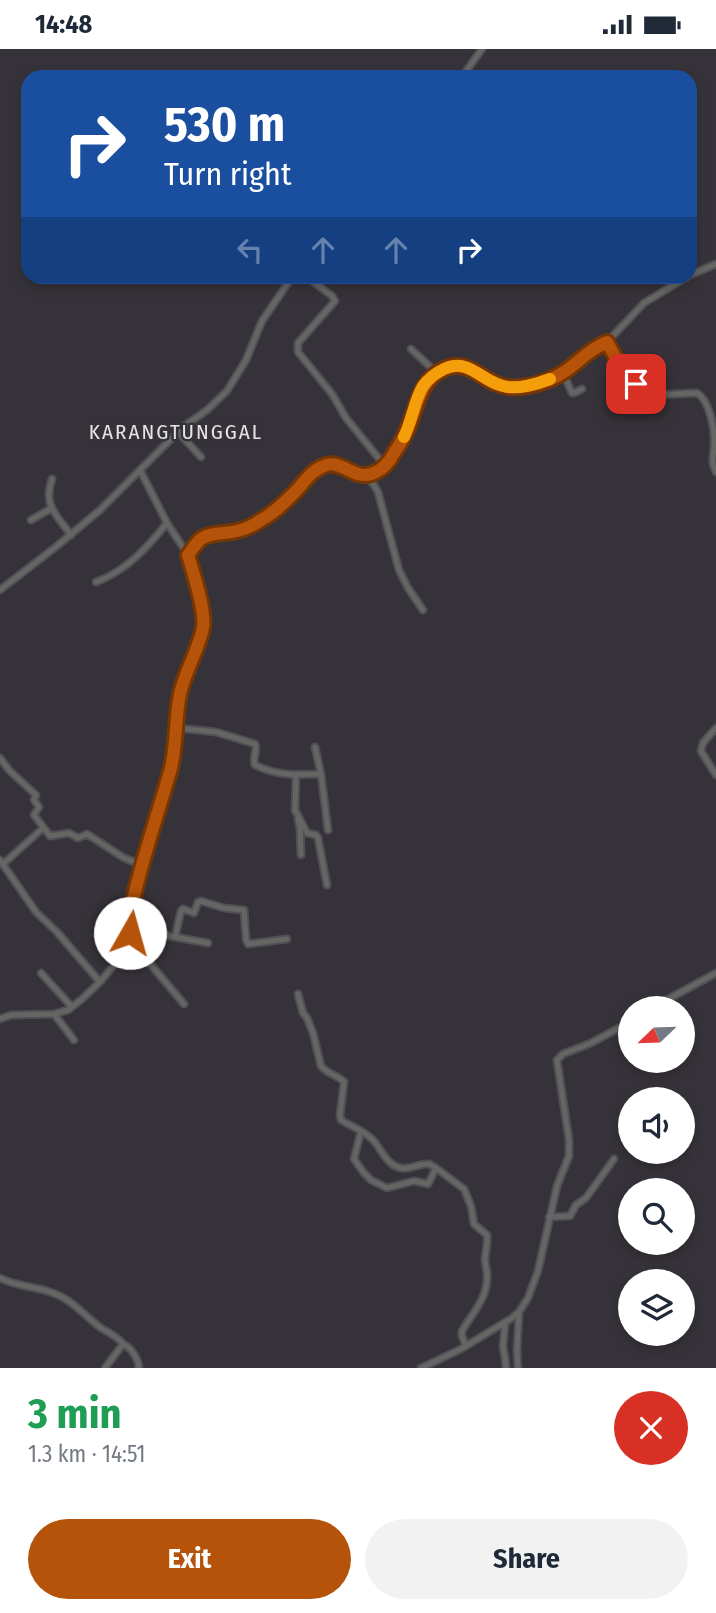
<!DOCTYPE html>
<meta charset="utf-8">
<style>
body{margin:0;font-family:"Fira Sans Condensed",sans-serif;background:#f2f2f3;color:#1f2937;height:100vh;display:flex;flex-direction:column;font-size:26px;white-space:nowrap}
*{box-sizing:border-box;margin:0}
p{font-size:23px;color:#747a83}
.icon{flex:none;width:38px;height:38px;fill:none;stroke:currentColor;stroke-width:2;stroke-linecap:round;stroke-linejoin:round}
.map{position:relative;height:1319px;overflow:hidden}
.details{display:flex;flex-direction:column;background:#fff;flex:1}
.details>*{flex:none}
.banner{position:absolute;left:21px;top:21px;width:676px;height:214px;border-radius:21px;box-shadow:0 4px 10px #0003;background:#1a4fa0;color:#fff;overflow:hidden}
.needle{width:46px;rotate:247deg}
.controls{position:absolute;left:618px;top:947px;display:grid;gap:14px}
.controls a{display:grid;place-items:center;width:77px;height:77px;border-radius:50%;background:#fff;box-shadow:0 4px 10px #0003;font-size:35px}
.pin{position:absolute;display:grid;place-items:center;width:60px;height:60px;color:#fff;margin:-30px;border-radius:14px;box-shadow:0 4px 10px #0006}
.me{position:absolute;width:77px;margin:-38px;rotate:7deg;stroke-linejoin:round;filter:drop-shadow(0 0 5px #0008)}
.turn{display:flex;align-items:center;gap:24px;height:147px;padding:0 28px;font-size:32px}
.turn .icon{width:91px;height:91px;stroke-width:2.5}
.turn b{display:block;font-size:49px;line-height:60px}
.lanes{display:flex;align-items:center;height:66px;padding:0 28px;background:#0003;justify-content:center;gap:35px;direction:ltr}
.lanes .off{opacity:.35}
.round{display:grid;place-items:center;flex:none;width:74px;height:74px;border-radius:37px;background:#f2f2f3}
.headline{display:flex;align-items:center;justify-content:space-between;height:119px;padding:0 28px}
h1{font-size:42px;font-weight:700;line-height:52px;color:#1e9e55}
.action{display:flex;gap:14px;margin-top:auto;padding:14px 28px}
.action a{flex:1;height:80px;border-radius:42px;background:#b45309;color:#fff;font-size:28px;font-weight:700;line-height:80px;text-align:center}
.action a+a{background:#f2f2f3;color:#1f2937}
.status{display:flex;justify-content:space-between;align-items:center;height:49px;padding:0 35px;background:#fff;direction:ltr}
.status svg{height:19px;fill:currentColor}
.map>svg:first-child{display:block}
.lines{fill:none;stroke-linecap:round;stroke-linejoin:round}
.minor-casing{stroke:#524e55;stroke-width:9}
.minor{stroke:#636663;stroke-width:5}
.route-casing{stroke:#753606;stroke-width:18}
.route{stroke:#b45309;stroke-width:12}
.slow{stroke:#f59e0b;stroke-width:12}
.labels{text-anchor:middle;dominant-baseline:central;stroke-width:5;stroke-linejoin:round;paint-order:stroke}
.quarter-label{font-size:21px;letter-spacing:2px;fill:#e5e3e7;stroke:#363239}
</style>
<div class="status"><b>14:48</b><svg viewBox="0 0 49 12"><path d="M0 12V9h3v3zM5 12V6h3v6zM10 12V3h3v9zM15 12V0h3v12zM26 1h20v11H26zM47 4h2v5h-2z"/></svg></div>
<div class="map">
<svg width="716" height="1319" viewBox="0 0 716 1319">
<rect width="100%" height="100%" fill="#363239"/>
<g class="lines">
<g class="minor-casing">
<path id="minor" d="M462,28L482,0
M690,226L716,215
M307,228L332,247L335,252L298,294V303L332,345L346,369L385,417
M607,293C616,309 633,343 653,345C667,347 683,344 697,344C710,352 715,381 714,396C714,410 710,409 716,423
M411,300L437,324
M563,324L572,344H574L582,340
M178,383L201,408
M365,426L374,436L378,443L399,521L408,539L423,561
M52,430C43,457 56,465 71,486
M31,471L52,459
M188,506L198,492L204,487L240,481L263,470L274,463L295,443L309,427L323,418L329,416H337L362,426L371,425L379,422L385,417L393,407L406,384L424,336L443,320L453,316H460L473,321L494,334L506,338L531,336L548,331L563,324L594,298L607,293L644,254L687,228
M96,533C126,522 147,499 167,474
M0,541L57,497L100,461L183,378L207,361L227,342L246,311L262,272L292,228
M177,679L216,683L255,695C258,701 252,709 255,716C277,727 297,726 321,725
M716,679L703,694L701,702L716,726
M315,698L321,725L328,781
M0,709L9,721L36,746L34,751L39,758L34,766L50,787L69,784L78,789L87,785L124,809L142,816
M295,761L307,784L316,786L318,789L327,836
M295,762L296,726
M298,771L300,778L301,806
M0,811L36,863L57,883L100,933
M3,815L43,779
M128,875L164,886L208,894
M127,884L142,888L139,899L140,903L184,955
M175,888L181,862L183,860L194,864L198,853L201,852L224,859L244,861L246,890L248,895L287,890
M41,924L72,958
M298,945L303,964L307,969L313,984L321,1017C327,1025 338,1026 344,1033L340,1066L341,1071C352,1078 365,1082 374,1092C382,1102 388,1117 401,1119C411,1121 419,1114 429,1115L436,1119L464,1140L471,1157L474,1175L487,1186C488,1195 486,1201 485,1209C485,1216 488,1224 487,1231C486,1251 471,1266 462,1282V1287L466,1297
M652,959L716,924
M54,965L74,991
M0,970L11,966L54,965L68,961L82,950L100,933L119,910L124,899L138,830L171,717L176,691L180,644L185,626L202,582L203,571L188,506L167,474L140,421
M361,1082L354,1110L364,1124L371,1131L387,1139L414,1132L428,1135L436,1119
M549,1168L570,1167L576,1156L586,1149L614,1110
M0,1229C15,1237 31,1237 47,1242C72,1249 82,1265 101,1279C109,1284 117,1287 123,1295L105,1319
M505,1274L503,1298L505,1309L506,1319
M123,1295C131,1298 139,1311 139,1319
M421,1319L461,1300L512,1269L519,1263L528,1249L538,1222L557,1137L569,1107V1091L557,1011L563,1005L591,994L630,973
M518,1319L517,1301L519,1263"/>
</g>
<use href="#minor" class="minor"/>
</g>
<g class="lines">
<g class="route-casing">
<path id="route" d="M130,884H127C128,871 132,859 134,847C144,804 159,762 171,719C177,694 175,669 180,645C185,622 198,602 203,579C206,562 193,523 188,506C192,501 196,494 201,490C210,483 226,485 237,482C246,480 254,476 261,471C274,464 284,454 294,444C304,434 311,421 326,416C343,411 356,434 376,423C384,419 390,412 394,404C401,394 407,383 411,371C419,350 422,330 444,320C470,308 484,336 508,338C525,340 549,333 564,323C581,312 586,302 607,293L618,313L636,335"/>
</g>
<use href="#route" class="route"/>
<path class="slow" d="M404,388C412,372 414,352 423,337C428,330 436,324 444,320C468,308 481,332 503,337C518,341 536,335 550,330"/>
</g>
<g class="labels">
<g class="quarter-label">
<text x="176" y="383">KARANGTUNGGAL</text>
</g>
</g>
</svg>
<div class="controls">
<a><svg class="needle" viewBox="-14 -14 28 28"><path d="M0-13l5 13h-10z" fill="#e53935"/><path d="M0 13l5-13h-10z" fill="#747a83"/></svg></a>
<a><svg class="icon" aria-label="sound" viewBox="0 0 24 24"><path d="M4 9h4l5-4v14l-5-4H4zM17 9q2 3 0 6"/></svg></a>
<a><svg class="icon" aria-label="search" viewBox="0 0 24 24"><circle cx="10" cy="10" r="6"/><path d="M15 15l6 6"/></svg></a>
<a><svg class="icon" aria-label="layers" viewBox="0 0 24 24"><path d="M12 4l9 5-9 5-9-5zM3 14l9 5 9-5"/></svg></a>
</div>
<div class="pin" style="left:636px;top:335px;background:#d93025"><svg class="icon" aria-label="arrive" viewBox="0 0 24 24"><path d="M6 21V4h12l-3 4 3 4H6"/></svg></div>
<svg class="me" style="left:130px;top:884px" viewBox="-20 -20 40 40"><circle r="19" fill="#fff"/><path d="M0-13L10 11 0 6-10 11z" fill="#b45309"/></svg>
<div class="banner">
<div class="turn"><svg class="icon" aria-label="right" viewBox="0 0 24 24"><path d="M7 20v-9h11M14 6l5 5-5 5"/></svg><div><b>530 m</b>Turn right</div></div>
<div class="lanes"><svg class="icon off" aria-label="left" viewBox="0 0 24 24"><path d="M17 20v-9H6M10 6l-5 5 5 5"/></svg><svg class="icon off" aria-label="ahead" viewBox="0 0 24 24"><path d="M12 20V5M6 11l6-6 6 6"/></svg><svg class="icon off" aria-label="ahead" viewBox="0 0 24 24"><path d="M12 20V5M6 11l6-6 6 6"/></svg><svg class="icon" aria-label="right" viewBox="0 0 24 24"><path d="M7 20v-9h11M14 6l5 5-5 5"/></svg></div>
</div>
</div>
<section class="details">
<div class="headline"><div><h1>3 min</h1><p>1.3 km · 14:51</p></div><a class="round" style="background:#d93025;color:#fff"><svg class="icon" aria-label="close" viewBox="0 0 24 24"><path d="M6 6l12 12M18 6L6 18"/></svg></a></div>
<div class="action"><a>Exit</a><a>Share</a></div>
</section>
